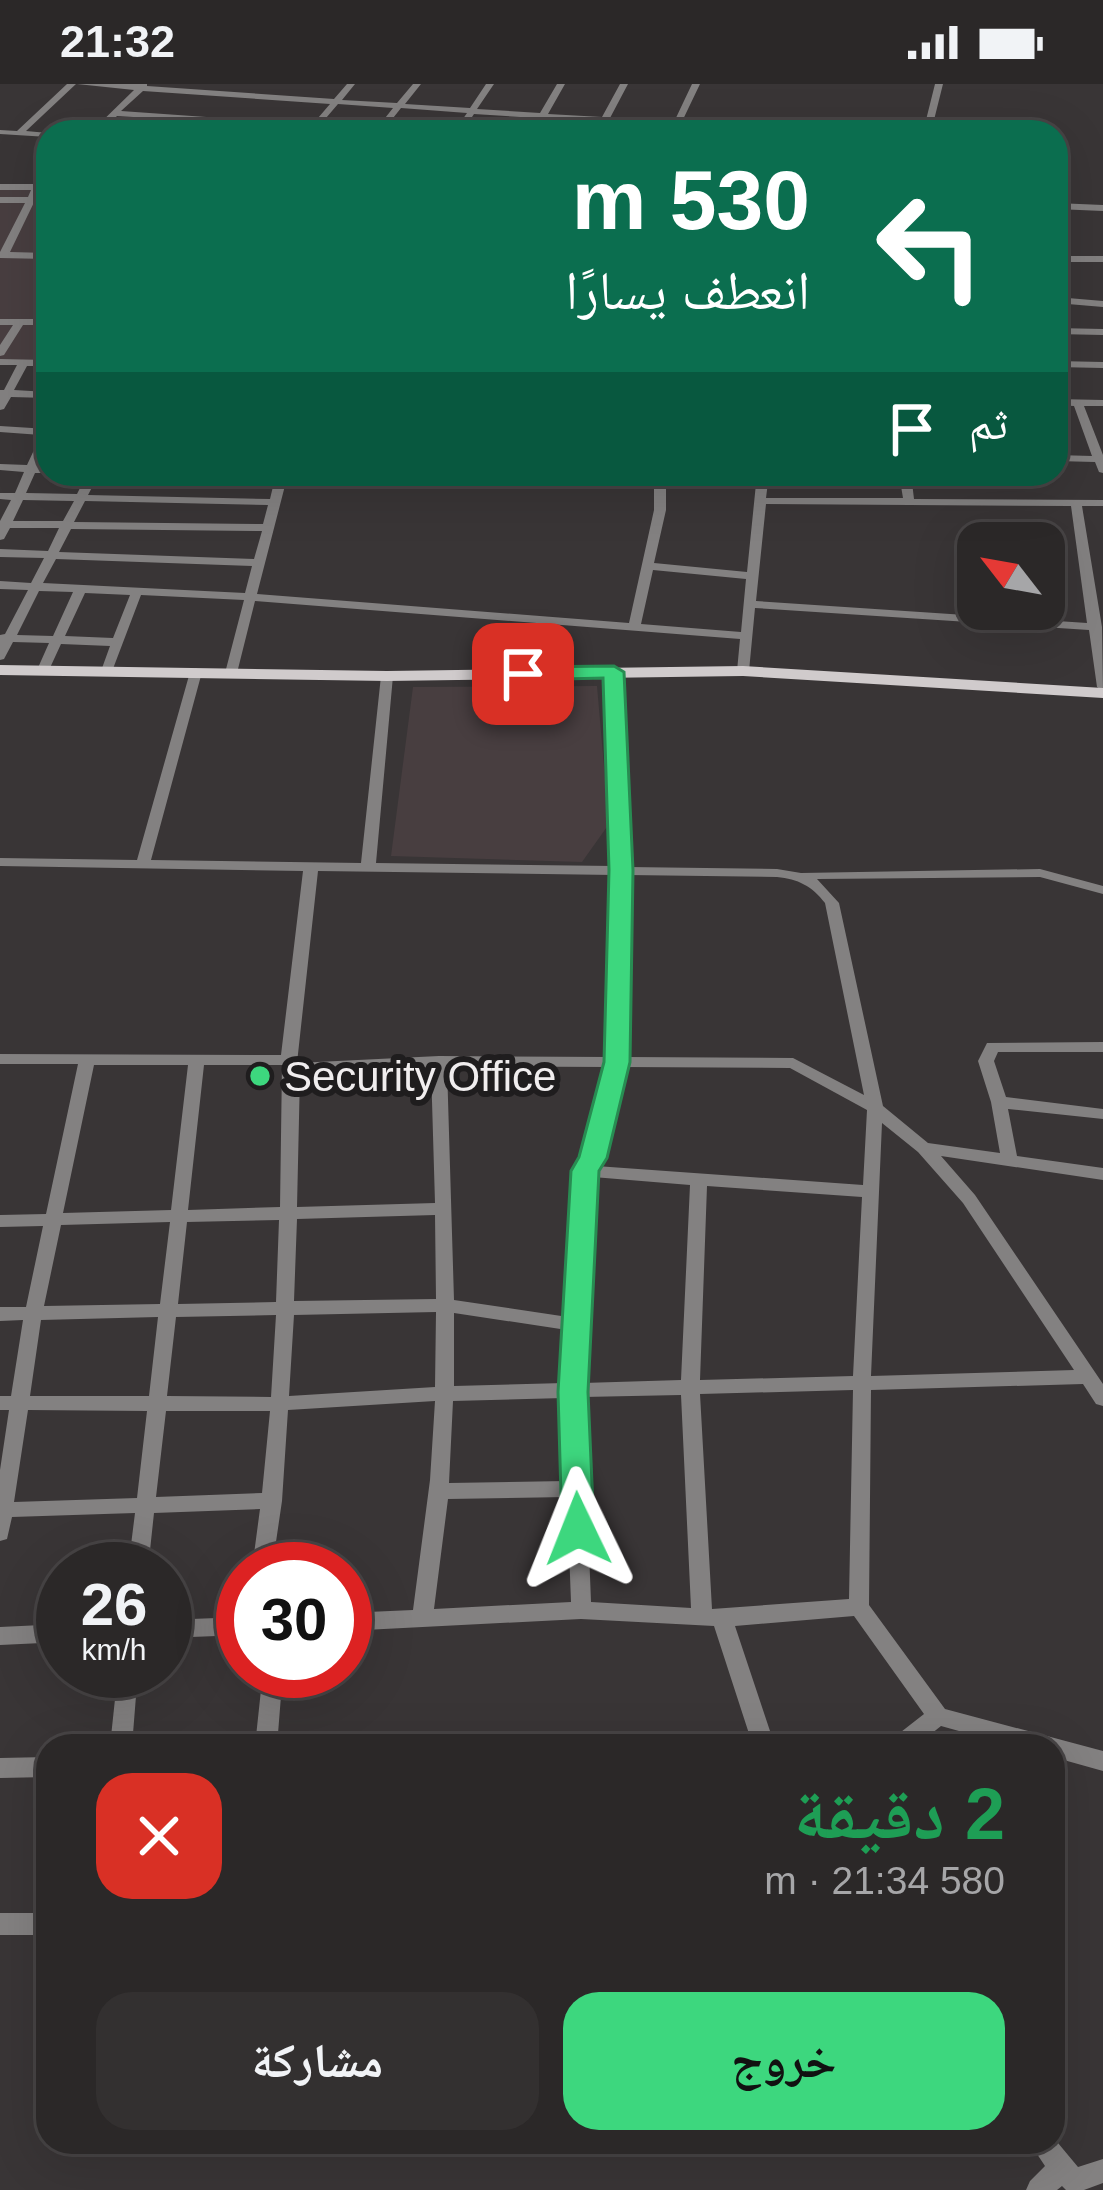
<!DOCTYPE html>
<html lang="ar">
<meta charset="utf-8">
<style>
body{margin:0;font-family:Helvetica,"Noto Naskh Arabic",sans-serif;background:#333030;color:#f1f3f6;direction:rtl;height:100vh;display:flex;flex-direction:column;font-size:45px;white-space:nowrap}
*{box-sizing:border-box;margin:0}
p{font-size:39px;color:#a6a6a8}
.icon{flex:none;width:66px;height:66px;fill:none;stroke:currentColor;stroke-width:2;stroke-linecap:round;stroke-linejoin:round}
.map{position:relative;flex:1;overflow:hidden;direction:ltr}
.drawer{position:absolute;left:36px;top:1650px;width:1029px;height:420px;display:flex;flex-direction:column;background:#2b2828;border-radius:36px;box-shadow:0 12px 48px #0002,0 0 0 3px #474445;direction:rtl}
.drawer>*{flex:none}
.hud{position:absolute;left:36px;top:36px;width:1032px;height:366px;border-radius:36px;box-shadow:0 12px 48px #0002,0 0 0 3px #474445;direction:rtl;background:#0b6e4f;color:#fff;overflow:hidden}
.needle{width:78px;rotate:301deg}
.tools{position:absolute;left:957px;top:438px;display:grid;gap:24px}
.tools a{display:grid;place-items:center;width:108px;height:108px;border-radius:24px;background:#2b2828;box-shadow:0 12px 48px #0002,0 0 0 3px #474445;font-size:60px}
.speed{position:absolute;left:36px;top:1458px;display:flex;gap:24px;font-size:60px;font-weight:700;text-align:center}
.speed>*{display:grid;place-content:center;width:156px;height:156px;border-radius:50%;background:#2b2828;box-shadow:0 12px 48px #0002,0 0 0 3px #474445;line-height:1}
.speed small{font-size:30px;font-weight:400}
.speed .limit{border:18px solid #d22;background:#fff;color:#111}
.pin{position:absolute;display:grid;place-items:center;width:102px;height:102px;color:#fff;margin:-51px;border-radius:24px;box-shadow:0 6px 18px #0006}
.me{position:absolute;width:132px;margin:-66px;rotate:358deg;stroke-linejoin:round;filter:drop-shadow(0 0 9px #0008)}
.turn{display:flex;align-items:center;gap:42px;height:252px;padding:0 60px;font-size:54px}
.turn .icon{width:156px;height:156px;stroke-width:2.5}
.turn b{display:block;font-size:84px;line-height:102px}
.then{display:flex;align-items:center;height:114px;padding:0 60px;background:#0003;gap:24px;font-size:45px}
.round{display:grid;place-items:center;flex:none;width:126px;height:126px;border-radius:36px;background:#333030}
.headline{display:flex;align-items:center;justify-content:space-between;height:204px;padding:0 60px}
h1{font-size:72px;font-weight:700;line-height:90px;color:#1e9e55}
.action{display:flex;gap:24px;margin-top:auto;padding:24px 60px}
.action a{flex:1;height:138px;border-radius:36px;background:#3dd77e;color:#111;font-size:48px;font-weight:700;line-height:138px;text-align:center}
.action a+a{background:#333030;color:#f1f3f6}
.status{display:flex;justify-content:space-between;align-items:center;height:84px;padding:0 60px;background:#2b2828;direction:ltr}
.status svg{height:33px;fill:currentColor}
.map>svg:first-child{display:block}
.built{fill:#483e40}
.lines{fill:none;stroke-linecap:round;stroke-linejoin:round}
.minor{fill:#838181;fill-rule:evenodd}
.major{fill:#d0cbcc;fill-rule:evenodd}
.route{fill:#3dd77e;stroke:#288c52;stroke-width:3}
.poi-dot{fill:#3dd77e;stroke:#1f1d1e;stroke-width:4.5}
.labels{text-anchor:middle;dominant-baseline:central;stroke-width:12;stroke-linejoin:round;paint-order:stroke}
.poi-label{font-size:42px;fill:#f0edee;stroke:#1f1d1e;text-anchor:start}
</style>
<div class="status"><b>21:32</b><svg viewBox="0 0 49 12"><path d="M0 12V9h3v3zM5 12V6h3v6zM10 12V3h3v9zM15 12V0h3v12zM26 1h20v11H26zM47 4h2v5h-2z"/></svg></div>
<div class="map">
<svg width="1103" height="2106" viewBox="0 0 1103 2106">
<rect width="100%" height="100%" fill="#393536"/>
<path class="built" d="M48,100V276H0V101Z
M597,602L609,740L582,778L391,772L413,603Z"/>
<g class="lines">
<path class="minor" d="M67,0H76L26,47L48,49V53L0,50V46L17,47Z
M77,0H147V2L334,15L347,0H355L342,16L397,19L413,0H421L405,20L470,24L486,0H494L477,25L540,29L557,0H565L548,30L602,33L620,0H628L610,34L674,38L692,0H700L677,48H671L672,43L607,39L602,48H594L599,38L545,34L537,48H529L537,34L474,30L462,48H454L467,29L401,24L382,48H374L393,24L338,20L314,48H306L330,20L143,7L121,27L249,36L253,38L249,40L117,32L100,48H91L134,6Z
M935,0H943L931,48H923Z
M0,100H41L45,103L40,106L10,168L48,169V175L0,174V168L25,119H0V113H28L31,106H0Z
M1056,119L1103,121V127L1056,125Z
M1056,172H1103V178H1056Z
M1056,213L1103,217V223L1056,219Z
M0,235H48V241H23L4,271L0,272V261L13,241H0Z
M1056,244L1103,245V251L1056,250Z
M0,275L48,276V282H27L14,306L48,308V314L11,313L4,325L0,326V306H4L17,281H0Z
M1056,277L1103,278V284L1056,283Z
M1056,315L1103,316V322H1084L1103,371V389L1099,388L1095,378L1056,377V371L1092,372L1074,322L1056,321Z
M0,342L48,345V360L38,382L48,383V389H35L26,409L77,410L87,390H99L88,411L270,415L276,390H288L257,510L629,539L654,426V390H666V426L654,479L747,488L757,390H769L766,414H903L899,390H911L914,415L1103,416V422H1082L1102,543L1103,607L1097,603L1089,546L755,524L749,587L743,591L737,587L740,555L255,517L237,589L231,593L225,589L244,516L141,511L111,590L107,591L101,587L110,562L61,560L49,586L43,590L37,586L49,559L13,558L4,575L0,576V551L5,550L28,506L0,505V497L31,499L44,474L0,473V465L48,467L59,444H10L4,455L0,456V437L11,416L0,415V409H15L24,388L0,386V380L27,381L41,351L0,348ZM23,416L74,417L63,437H13ZM85,417L268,421L263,440L74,438ZM766,420L1071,422L1087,539L756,517ZM71,445L262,447L254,475L59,468ZM56,475L252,482L245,509L43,499ZM653,486L746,495L741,548L641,540ZM39,507L73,508L53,552L17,551ZM85,509L130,511L113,554L65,552Z
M130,390H202L203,391L197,394L136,393Z
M196,584L202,588L151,776L361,779L381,592L387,588L393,592L376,779L614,782L608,588L614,584L620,588L628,783L777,785L801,789L1040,785L1103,802V810L1040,793L817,795L839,819L883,1022L928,1059L1000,1069L991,1018L978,977L987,959L1103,958V968H998L994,977L1006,1013L1103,1025V1035L1008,1025L1017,1072L1103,1084V1096L941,1072L975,1111L1103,1300V1322L1096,1320L1083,1300L871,1306L869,1521L945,1625L1103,1667V1687L1053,1673V1662H1013L941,1642L916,1662H889L892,1655L924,1630L854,1532L735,1542L775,1662H753L714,1542L581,1535L345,1547V1529L413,1526L430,1396L435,1317L288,1326L282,1417L272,1485H252L260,1425L154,1429L148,1485H128L135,1429L12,1433L7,1455L0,1457V1386L9,1326H0V1312H11L23,1236L0,1237V1223H26L43,1142L0,1143V1131L46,1130L78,980H0V970L281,971L303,787L0,782V774L137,776L190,588ZM318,787L614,791L609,973L439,972L297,979ZM628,791L777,793C798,795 812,802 825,819L864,1011L793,974L625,973ZM94,981H188L171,1126L63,1129ZM204,981H282L280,1123L188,1126ZM447,982L608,983L585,1074L577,1087L568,1233L454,1216ZM431,983L435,1119L297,1123L300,990ZM624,983L790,984L867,1026L863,1101L596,1082L601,1074ZM882,1039L918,1068L963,1119L1074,1286L871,1292ZM593,1093L690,1101L681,1296L583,1299L585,1246L588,1241L586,1237ZM707,1102L862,1113L853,1292L700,1296ZM435,1131L436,1215L294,1217L297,1135ZM279,1136L276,1218L178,1220L187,1138ZM170,1138L160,1220L44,1222L61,1141ZM436,1228L435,1303L289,1312L294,1231ZM454,1229L567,1246L564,1299L454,1302ZM276,1231L271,1313L167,1312L176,1233ZM158,1233L149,1312H30L41,1236ZM853,1306L849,1515L712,1525L700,1310ZM681,1311L691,1524L591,1518L583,1313ZM564,1314L567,1397L449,1399L453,1317ZM28,1326L147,1327L137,1414L14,1418ZM166,1327H270L262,1409L156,1413ZM567,1413L571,1518L434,1525L448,1415Z
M243,1533V1551L165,1554V1536Z
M63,1540V1558L0,1561V1543Z
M118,1587H138L132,1662H110Z
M263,1587H283L277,1662H255Z
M48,1673V1693L0,1694V1674Z
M0,1829H48V1851H0Z
M1053,2053L1078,2083L1103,2075V2099L1084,2106H1066L1062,2102L1057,2106H1026L1030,2097L1045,2082L1029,2058H1053Z"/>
<path class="major" d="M0,581L387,587L743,582L1103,604V614L743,592L387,597L0,591Z"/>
</g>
<path class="route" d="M614,582L624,588L633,786L630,978L607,1074L599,1087L588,1308L594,1445L590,1455L578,1459L567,1455L562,1445L558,1308L571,1087L579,1073L604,978L609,786L603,594L523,596L512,590L523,583Z"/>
<circle class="poi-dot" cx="260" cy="992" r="12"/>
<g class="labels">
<g class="poi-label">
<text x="284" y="992">Security Office</text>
</g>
</g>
</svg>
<div class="tools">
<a><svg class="needle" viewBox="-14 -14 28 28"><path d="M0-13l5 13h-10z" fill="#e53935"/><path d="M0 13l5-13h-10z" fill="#a6a6a8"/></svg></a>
</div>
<div class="speed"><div>26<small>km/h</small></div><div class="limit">30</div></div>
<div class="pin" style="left:523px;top:590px;background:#d93025"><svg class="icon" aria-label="arrive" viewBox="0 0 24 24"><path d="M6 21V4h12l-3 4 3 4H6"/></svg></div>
<svg class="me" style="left:578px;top:1445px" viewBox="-20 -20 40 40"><path d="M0-17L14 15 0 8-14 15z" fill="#3dd77e" stroke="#fff" stroke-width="4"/></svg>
<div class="hud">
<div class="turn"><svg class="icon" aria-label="left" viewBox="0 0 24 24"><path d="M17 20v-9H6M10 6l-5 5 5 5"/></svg><div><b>530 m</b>انعطف يسارًا</div></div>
<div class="then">ثم<svg class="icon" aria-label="arrive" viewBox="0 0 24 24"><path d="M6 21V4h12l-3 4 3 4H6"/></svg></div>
</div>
<section class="drawer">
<div class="headline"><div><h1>2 دقيقة</h1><p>580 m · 21:34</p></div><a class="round" style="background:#d93025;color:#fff"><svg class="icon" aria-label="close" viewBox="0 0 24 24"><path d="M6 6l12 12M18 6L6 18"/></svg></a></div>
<div class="action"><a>خروج</a><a>مشاركة</a></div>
</section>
</div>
